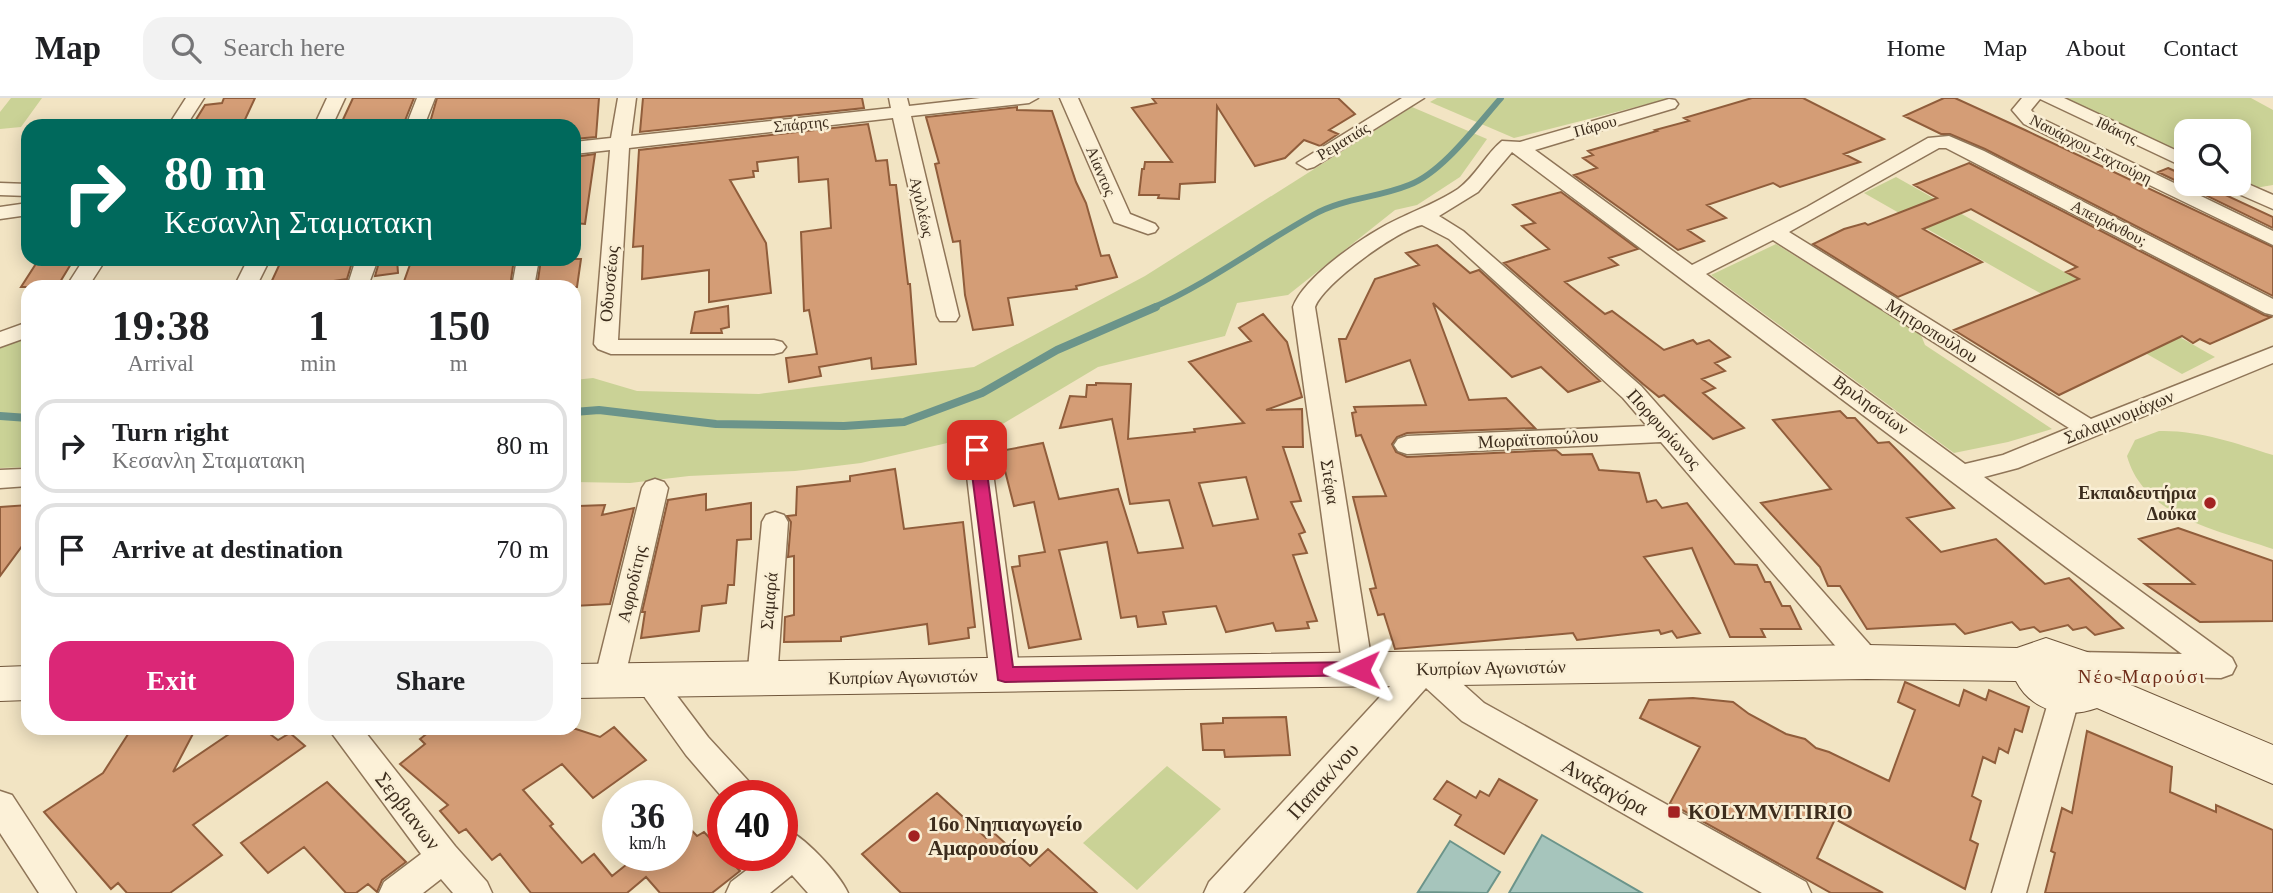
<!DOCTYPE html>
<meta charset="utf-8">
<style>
body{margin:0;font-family:Georgia,serif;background:#f2f2f2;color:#202124;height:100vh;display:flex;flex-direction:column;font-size:26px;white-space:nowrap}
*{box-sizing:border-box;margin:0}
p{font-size:23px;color:#757577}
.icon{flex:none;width:38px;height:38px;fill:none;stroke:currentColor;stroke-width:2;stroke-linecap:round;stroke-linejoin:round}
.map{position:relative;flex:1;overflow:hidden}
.panel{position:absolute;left:21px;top:182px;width:560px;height:455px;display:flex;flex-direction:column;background:#fff;border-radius:21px;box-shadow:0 4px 18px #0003}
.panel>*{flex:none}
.hud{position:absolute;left:21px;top:21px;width:560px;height:147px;border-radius:21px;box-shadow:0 4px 18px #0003;background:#00695c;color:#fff;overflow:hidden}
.controls{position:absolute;left:2174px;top:21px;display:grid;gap:14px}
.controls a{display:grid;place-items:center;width:77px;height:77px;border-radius:14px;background:#fff;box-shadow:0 4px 18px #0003;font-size:35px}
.speed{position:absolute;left:602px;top:682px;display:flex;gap:14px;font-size:35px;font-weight:700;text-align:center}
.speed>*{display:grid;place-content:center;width:91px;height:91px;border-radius:50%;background:#fff;box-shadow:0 4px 18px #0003;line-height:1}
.speed small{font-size:18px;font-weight:400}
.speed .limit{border:10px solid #d22;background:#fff;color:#111}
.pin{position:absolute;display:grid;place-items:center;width:60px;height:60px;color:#fff;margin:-30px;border-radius:14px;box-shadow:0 4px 10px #0006}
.me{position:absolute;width:77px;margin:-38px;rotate:269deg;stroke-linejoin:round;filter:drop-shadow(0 0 5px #0008)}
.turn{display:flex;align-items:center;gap:24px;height:147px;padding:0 28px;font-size:32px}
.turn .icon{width:91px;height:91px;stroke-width:2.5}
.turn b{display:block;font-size:49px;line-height:60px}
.eta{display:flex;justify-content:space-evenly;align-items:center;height:119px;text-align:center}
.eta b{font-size:42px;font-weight:700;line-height:49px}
.cta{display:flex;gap:14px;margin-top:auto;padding:14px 28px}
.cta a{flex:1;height:80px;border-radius:21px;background:#db2777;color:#fff;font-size:28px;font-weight:700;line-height:80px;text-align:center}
.cta a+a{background:#f2f2f2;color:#202124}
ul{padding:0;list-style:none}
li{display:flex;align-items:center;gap:21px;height:94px;margin:0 14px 10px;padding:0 14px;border:4px solid #e0e0e0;border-radius:21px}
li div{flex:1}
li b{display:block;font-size:26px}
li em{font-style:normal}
header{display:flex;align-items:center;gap:42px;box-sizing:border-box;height:98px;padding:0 35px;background:#fff;border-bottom:2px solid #e0e0e0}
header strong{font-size:33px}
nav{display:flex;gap:38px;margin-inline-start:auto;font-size:24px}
.search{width:490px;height:63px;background:#f2f2f2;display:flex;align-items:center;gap:18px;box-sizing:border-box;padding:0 24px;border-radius:21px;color:#757577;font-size:26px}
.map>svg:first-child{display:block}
.green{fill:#cad296}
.water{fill:#a6c5bc;stroke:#6b948a;stroke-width:2}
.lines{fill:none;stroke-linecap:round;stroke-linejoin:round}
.stream-far1{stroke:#6b948a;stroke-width:6}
.stream{stroke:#6b948a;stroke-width:8}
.building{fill:#d49d76;stroke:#905d3b;stroke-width:2;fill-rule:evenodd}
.street-casing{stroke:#8f7558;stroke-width:3}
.secondary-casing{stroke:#70563b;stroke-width:2}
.street{fill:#fcf1d8;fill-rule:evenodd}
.secondary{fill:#fcf1d8;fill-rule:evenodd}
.route{fill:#db2777;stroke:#8e194d;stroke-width:2}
.poi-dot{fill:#a32222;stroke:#f9eed4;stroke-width:2.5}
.labels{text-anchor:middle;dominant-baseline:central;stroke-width:5;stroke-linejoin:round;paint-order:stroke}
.far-street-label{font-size:16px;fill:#3d2d1d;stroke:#f9eed4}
.street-label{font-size:18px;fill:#3d2d1d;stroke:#f9eed4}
.poi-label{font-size:18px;font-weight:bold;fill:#3d2d1d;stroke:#f9eed4;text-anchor:end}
.neighbourhood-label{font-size:19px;letter-spacing:2px;fill:#6e2b18;stroke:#f9eed4}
.near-street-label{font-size:21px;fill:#3d2d1d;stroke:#f9eed4}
.near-poi-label{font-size:21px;font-weight:bold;fill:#3d2d1d;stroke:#f9eed4;text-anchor:start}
</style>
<header>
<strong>Map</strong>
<div class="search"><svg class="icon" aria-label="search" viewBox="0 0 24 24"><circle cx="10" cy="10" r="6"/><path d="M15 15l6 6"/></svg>Search here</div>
<nav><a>Home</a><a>Map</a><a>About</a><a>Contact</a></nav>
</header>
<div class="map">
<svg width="2273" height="795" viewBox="0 0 2273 795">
<rect width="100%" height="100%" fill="#f2e4c3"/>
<path class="green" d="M11,0H42L21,29L0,31V14Z
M1437,0H1671L1514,40L1430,4Z
M2063,0H2251L2273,12V87L2255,90L2238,82V33H2186V57Z
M1412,9L1487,41L1460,79L1417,107L1395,112L1288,197L1237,205L1225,238L1098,269L986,336L861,365L795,373L689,378L630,385L574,384V282L593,280L637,293L759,296L974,269L1145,178Z
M1896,79L2215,259L2182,276L1864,95Z
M1776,146L1921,237L1925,247L2052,331L2008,344L1954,355L1711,177Z
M28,235V369L0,370V246Z
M2159,333C2199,332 2235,345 2273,357V451C2221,433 2144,420 2127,358L2135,342Z
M1167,668L1221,711L1137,792L1083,745Z"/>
<path class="water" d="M1542,737L1642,795H1509Z
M1450,743L1500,774L1487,795L1418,794Z"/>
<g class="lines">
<path class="stream-far1" d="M1152,210C1209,185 1259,147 1313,117C1343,100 1377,100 1409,87C1442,75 1478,26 1501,0"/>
<path class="stream" d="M574,314L599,312L716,326L844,328L904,324L982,295L1057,252L1156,209
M0,318L28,320"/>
</g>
<path class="building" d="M224,0H255L242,28H192L205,7L222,5Z
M353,0H414L404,25L340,28Z
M437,0H599L596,39L574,41V28H429Z
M643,0H862L864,10L640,34Z
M1152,0H1338L1355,16L1329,32L1338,36L1320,48L1304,42L1285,60L1255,68L1217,8L1215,84L1180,86L1179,101L1158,100L1159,97H1139L1142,71H1144L1145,64H1172L1132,10L1156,5Z
M1752,0H1803L1884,41L1844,56L1860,64L1780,89L1773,85L1707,107L1726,120L1688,132L1704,143L1678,152L1574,77L1597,70L1583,60L1593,57L1588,53L1657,33L1655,32L1689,23L1684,20Z
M1944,0H1955L2025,32L2273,149V198L1985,51L1950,36H1941L1904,18Z
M1017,9V12L1052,13L1076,84L1086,105L1101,158L1109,157L1117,179L1076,188L1077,191L1008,200L1013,227L973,232L965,197L960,143L953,144L935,66L939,65L926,19Z
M868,26L876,63L887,62L890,87H896L908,186H910L916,266L872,271L871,260L819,269L821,278L789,284L786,260L817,256L809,212L804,213L801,134L831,130L828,81L799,84L798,59L757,64L758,73H753L754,79L730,82L766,145L771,195L709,204V172L642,181L643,148L633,149L639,52Z
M595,56L585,126L574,125V59Z
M1969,65L2264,217L2271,219L2210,246L2200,241L2193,245L2182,238L2059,297L1954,232L2079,181L2066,174L2077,169L1971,111L1923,131L1982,164L1898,199L1813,146L1844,131L1865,125L1868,127L1937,100L1914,87Z
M2168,70L2186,78V86H2202L2273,119V130L2158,74Z
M1561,94L1638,151L1609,160L1618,167L1565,184L1605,216L1612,213L1664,252L1693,242L1697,246L1709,242L1730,259L1715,265L1725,273L1702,281L1715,290L1703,295L1744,330L1713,341L1664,297L1659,299L1643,286L1504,165L1549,151L1522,128L1535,125L1513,107Z
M1437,147L1470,175L1479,172L1600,283L1568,294L1541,269L1512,279L1433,205L1469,302L1506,300L1535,330L1407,335L1397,339L1392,346L1396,354L1407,359L1556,352L1562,357L1592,356L1599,372L1639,375L1647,404L1656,402L1662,410L1687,405L1735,466L1757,467L1765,484H1770L1782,508H1790L1801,531H1761L1765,539H1730L1692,450L1644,459L1700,535L1677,540L1672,533L1661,536L1659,532L1577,542L1573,535L1395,551L1384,516L1378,517L1370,491L1376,490L1353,399L1386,398L1361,337L1356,338L1352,315L1356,314L1354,309L1426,307L1410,262L1346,284L1339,241H1346L1375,181L1419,167L1406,155Z
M39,161H74L57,189H21Z
M282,161H353L347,181L334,183L331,189H269Z
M380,161H397L398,175L375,178Z
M412,161H514L510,189H402Z
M541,161H581L577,189H537Z
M728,208L729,229L721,231L722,235H691L695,214Z
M1263,216L1287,244L1302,299L1266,312L1302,311L1303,349H1283L1301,403L1291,404L1305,434L1299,436L1307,455L1293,457L1317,523L1307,524L1309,530L1276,533L1273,525L1226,534L1216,508L1163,514L1166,526L1138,529L1136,518L1121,520L1107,444L1059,452L1081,541L1029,550L1012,469L1020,468L1019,458L1045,454L1034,404L1014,408L1000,353L1043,345L1059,401L1118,391L1138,455L1183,450L1169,402L1130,406L1112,321L1060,330L1070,298L1086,299L1087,287H1096V285L1131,286L1128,341L1195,334L1194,331L1244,325L1189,264L1251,243L1239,230ZM1246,379L1258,421L1213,428L1199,385Z
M1840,313L1847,320H1855L1878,345L1889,344L1954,410L1907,420L1941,454L1996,441L2045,486L2069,480L2123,530L2095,537L2086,529L2073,532L2068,527L2040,534L2034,529L2020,532L2012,524L1965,536L1955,526L1867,531L1840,488H1828L1820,469L1761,405L1831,391L1773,322Z
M895,371L904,431L963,424L975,529L968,530L969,540L929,546L927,526L841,539V543L784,544L785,519L794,517V458L788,459L791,424L787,418L796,417L797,389L850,383V378Z
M706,396V412L751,405V441L737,442L734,487H728L726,505L702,508L699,533L641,540L645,514H642L668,402Z
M28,407V440L0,478V409Z
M605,407L602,417L634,410L610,506L574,508V420L579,408Z
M2178,430L2273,463V523L2200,524L2145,486H2194L2139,441Z
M1905,584L1959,608L1964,592L1986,602L1989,592L2029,609L2022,634L2015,631L2008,655L1999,650L1995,665L1983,659L1972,698L1981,703L1970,742L1978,746L1965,791L1835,721L1817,760L1883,795H1831L1670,705L1700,649L1640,620L1649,602L1693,600L1733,604L1749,616L1786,636L1805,641L1816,650L1829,654L1889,683L1915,612L1898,604Z
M1286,619L1290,657L1225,659L1224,652H1203L1201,626L1223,625V620Z
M614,629L646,662L593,700L562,666L523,692L553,726L550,728L582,765L594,756L612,778L631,763L626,758H677V717L697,738L704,734L723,754V758H726L740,773L712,795H660L646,779L627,795H531L500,756L492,762L466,731L459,735L440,713L448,707L400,666L425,646L420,641L434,630L576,631L600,639Z
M132,630H196L173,674L238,630H262L278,642L290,635L305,648L193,727L222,757L170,795H127L118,785L111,791L44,714L103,675Z
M2087,633L2172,669L2170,694L2216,714V707L2273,732V795H2045L2055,755L2051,753L2062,710L2072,715Z
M1499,681L1537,702L1504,756L1455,727L1461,717L1434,701L1447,683L1476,700L1480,693L1489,698Z
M327,684L406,764L382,782L377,794L368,786L356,795H346L304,749L268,775L241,745Z
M937,695L986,740L993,734L1030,768L1048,751L1097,795H901L862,756Z"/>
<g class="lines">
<g class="street-casing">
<path id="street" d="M186,0H204L186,28H168Z
M327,0H345L332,28H314Z
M417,0H435L424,28H406Z
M618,0H636L631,38L891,10L889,0H907L909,8L980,0H1038L1029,5L911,18L959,218L956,223H940L937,218L893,20L629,50L618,242H774L782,244L786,249L782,254L774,256H611L598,251L594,246L610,52L574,56V44L611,40Z
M1060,0H1078L1130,116L1155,126L1158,130L1155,134L1148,136L1114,124Z
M1402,0H1424L1314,69L1307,71L1297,65Z
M2022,0H2064L2186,57V70L2040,1L2031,12L2036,18L2273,133V147L2024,26L2012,12Z
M1669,1L1675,2L1678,6L1675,10L1535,52L1692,167L1807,109L1928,40L1949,38L1984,53L2273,201V217L2265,215L1946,50H1939L1789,134L2091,321L2273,249V265L2018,370L1984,379L2232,560L2236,568L2232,576L2221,580L2075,578L2064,574L2060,566L2064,558L2075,554L2182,556L1512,54L1478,94L1439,118L1463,133L1641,288L1878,556L1882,564L1878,572L1867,576L1856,572L1661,344L1407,356L1398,353L1394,347L1398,341L1407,338L1647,328L1623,300L1449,141L1422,127C1397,132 1323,186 1315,209L1373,572L1369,581L1358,584L1347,581L1343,572L1293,209C1305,177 1369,134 1400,120C1419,111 1440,103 1458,91C1476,78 1485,57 1502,43L1520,44ZM1773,142L2069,330L2003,357L1965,366L1706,176Z
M2239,82L2273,97V111L2225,90L2222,86H2238Z
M0,85L28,86V98L0,97Z
M28,105V117L0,121V109Z
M84,161H106L88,189H66Z
M248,161H270L256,189H234Z
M356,161H378L368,188H352L349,183Z
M517,161H539L534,189H512Z
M28,224V239L0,249V234Z
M977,343L986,346L990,352L1020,577L1016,586L1005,589L994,586L990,577L964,352L968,346Z
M23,371L28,372V388L0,390V372Z
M655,381L664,384L668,390L624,583L620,592L609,595L598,592L594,583L642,390L646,384Z
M775,414L784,417L788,424L777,581L773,590L762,593L751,590L747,581L762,424L766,417Z
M1425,559L1436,562L1484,605L1806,784L1811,795H1762L1462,623L1426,590L1243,795H1204L1209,784L1414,562Z
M648,571L659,574L708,639L753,688L757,698L723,700L686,657L633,583L637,574Z
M2065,586L2076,589L2080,598L2026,795H1992L2050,598L2054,589Z
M328,630H362L455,748L487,784L492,795H453L441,781L423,795H379L384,784L421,756Z
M0,693L12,697L76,795H39L0,735Z
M782,729C803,737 839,775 848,795H808L792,777L770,795H726L731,784L765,758H782Z"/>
</g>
<g class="secondary-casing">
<path id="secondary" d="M2046,540L2090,555L2107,577L2273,647V686L2097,610C2067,621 2032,614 2016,583L1867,581L574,600V566L1867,547L2017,550Z
M28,568V602L0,603V569Z"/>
</g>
<use href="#street" class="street"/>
<use href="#secondary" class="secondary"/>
</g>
<path class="route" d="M977,347L984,352L1013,569L1359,564L1365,566L1368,572L1365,577L1005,584L998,582L969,352Z"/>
<g class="poi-dot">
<circle cx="2210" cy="405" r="7"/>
<rect x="1667" y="707" width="14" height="14" rx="3.5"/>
<circle cx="914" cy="738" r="7"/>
</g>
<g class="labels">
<g class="far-street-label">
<text transform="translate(801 26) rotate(-6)">Σπάρτης</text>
<text transform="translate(1595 28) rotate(-16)">Πάρου</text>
<text transform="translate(2117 32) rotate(25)">Ιθάκης</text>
<text transform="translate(1343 43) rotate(-31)">Ρεματιάς</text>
<text transform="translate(2091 51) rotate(27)">Ναυάρχου Σαχτούρη</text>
<text transform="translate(1101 73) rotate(67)">Αίαντος</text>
<text transform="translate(922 109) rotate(77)">Αχιλλέως</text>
<text transform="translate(2109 125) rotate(27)">Απειράνθου;</text>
</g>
<g class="street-label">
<text transform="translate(609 186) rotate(-85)">Οδυσσέως</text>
<text transform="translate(1932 233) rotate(32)">Μητροπούλου</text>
<text transform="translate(1871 307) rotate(36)">Βριλησσίων</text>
<text transform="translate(2119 319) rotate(-22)">Σαλαμινομάχων</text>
<text transform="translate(1664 331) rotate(48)">Πορφυρίωνος</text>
<text transform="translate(1538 341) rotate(-3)">Μωραϊτοπούλου</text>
<text transform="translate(1330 384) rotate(81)">Στέφα</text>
<text transform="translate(632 486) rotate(-77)">Αφροδίτης</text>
<text transform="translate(769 503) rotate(-85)">Σαμαρά</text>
<text transform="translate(1491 570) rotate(-1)">Κυπρίων Αγωνιστών</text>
<text transform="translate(903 579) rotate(-1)">Κυπρίων Αγωνιστών</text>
</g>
<g class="poi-label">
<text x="2196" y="395">Εκπαιδευτήρια<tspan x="2196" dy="21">Δούκα</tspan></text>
</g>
<g class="neighbourhood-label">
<text x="2142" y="578">Νέο Μαρούσι</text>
</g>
<g class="near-street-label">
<text transform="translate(1323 683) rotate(-48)">Παπακ/νου</text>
<text transform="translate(1605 689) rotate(29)">Αναξαγόρα</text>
<text transform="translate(408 713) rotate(52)">Σερβιανων</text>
</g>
<g class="near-poi-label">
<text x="1688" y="714">KOLYMVITIRIO</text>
<text x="928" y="726">16ο Νηπιαγωγείο<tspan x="928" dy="24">Αμαρουσίου</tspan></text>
</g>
</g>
</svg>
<div class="controls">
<a><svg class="icon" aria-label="search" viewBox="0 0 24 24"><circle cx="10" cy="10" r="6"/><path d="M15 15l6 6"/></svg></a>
</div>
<div class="speed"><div>36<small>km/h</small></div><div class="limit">40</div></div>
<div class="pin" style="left:977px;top:352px;background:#d93025"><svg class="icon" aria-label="arrive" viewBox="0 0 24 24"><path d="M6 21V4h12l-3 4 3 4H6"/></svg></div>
<svg class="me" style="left:1359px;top:572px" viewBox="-20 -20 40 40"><path d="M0-17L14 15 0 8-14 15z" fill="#db2777" stroke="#fff" stroke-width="4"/></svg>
<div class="hud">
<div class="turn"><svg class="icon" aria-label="right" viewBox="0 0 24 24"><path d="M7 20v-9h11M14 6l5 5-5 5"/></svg><div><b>80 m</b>Κεσανλη Σταματακη</div></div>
</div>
<section class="panel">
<div class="eta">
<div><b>19:38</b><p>Arrival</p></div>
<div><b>1</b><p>min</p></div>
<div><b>150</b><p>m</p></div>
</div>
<ul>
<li><svg class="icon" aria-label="right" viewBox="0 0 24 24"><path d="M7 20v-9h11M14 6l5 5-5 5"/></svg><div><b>Turn right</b><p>Κεσανλη Σταματακη</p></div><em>80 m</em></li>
<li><svg class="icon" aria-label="arrive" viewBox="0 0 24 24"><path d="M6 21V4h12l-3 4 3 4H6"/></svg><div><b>Arrive at destination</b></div><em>70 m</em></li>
</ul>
<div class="cta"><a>Exit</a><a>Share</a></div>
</section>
</div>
